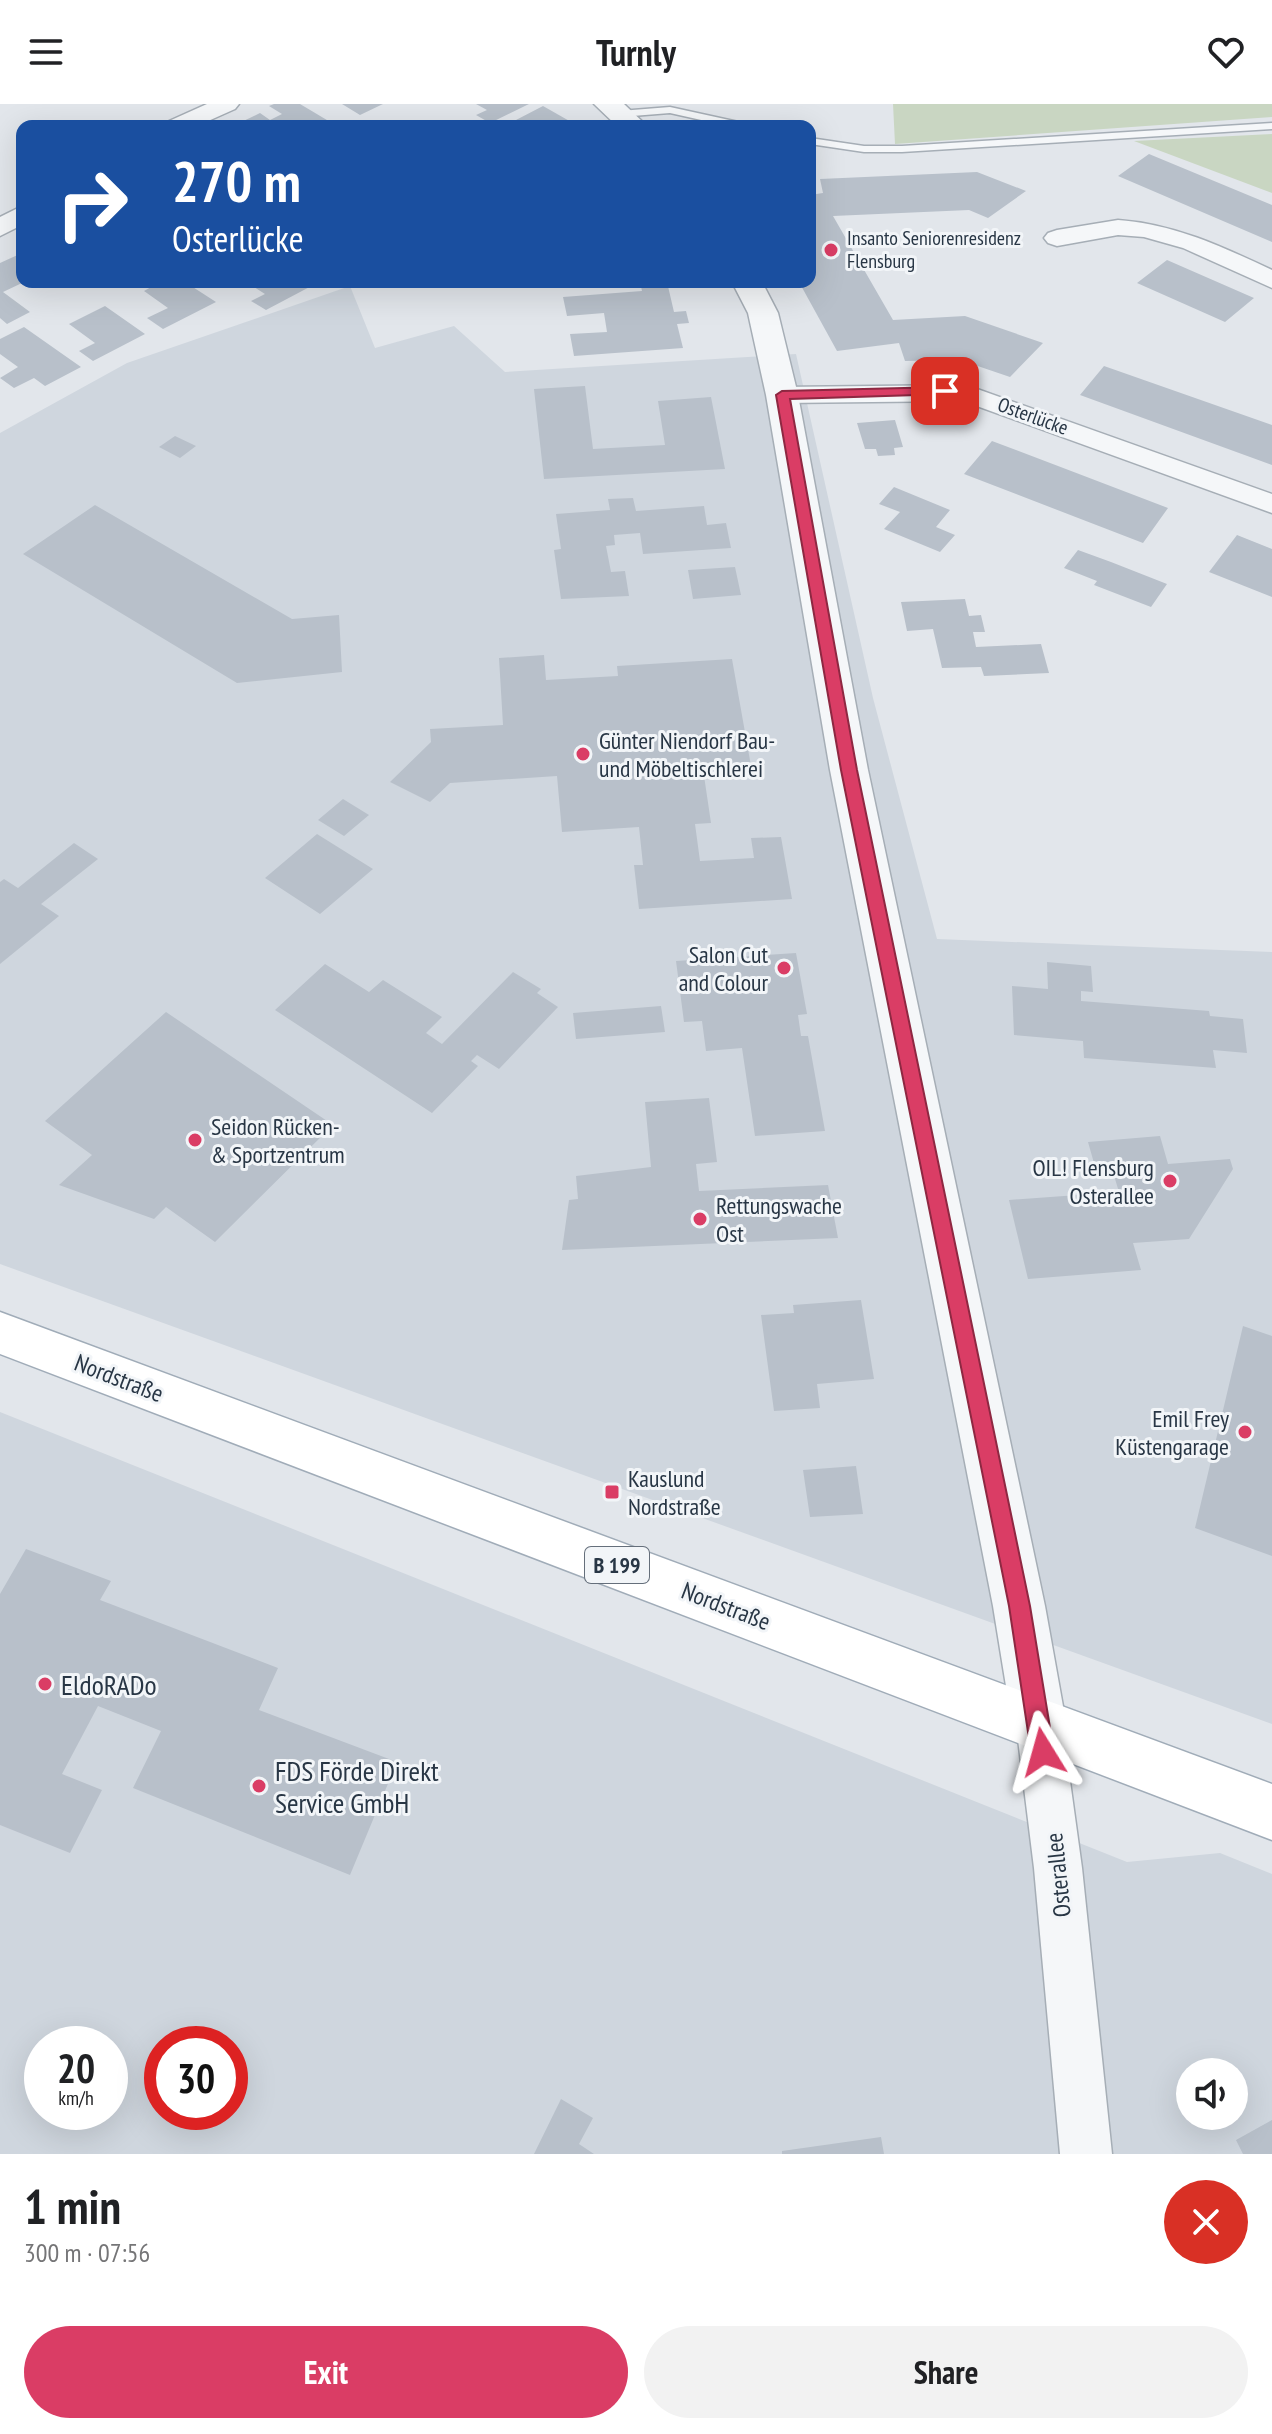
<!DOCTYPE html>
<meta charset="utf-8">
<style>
body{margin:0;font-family:"PT Sans Narrow",sans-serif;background:#f2f2f2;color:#202124;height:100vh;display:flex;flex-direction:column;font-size:30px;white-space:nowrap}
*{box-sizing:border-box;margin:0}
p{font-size:26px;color:#757577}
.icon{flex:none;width:44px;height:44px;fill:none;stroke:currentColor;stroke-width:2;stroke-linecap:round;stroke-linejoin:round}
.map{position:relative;height:2050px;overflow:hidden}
.drawer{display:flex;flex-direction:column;background:#fff;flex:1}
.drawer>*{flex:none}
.banner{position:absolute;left:16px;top:16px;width:800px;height:168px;border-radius:16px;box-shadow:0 8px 32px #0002;background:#1a4fa0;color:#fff;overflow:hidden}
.fabs{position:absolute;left:1176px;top:1954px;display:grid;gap:16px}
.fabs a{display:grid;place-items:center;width:72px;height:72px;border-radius:50%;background:#fff;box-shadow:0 8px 32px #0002;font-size:40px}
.speed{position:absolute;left:24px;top:1922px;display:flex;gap:16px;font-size:40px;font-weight:700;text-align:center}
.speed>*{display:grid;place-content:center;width:104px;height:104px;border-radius:50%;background:#fff;box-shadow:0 8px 32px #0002;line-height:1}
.speed small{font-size:20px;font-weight:400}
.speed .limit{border:12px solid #d22;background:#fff;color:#111}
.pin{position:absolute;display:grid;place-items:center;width:68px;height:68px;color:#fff;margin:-34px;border-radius:16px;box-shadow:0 4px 12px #0006}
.me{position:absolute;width:88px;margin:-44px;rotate:352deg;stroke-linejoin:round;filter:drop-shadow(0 0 6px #0008)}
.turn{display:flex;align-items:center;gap:28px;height:168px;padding:0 24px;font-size:36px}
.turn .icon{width:104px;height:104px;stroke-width:2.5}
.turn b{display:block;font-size:56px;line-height:68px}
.round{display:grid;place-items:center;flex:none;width:84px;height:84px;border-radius:42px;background:#f2f2f2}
.overview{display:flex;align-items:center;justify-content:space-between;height:136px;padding:0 24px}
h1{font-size:48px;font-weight:800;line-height:60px}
.button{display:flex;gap:16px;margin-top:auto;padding:16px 24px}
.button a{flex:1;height:92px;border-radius:48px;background:#da3d65;color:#fff;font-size:32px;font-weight:800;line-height:92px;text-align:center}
.button a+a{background:#f2f2f2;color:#202124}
header{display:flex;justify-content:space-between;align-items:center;height:104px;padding:0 24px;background:#fff;font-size:36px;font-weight:800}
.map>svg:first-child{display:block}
.built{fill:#cfd6de;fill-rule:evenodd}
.green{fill:#c9d6c2}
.building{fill:#b8c0ca}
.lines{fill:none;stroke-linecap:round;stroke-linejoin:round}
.service-casing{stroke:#a6aeb6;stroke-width:3}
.minor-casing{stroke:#a6aeb6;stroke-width:3}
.tertiary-casing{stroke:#a6aeb6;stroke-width:3}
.primary-casing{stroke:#a0acb8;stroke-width:3}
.service{fill:#f5f7f9;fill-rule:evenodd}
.minor{fill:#f5f7f9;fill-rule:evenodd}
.tertiary{fill:#f5f7f9;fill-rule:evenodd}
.primary{fill:#fff;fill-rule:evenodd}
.route{fill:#da3d65;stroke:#8e2842;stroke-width:2}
.poi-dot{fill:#da3d65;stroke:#f2f5f8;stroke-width:3}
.labels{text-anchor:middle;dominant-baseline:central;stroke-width:6;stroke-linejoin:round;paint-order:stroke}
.far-poi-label{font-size:20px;fill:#283645;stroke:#f2f5f8;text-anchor:start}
.far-street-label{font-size:20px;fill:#283645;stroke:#f2f5f8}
.shield{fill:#f2f5f8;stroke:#656f7b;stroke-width:2}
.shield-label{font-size:22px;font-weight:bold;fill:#283645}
.poi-label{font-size:24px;fill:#283645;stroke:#f2f5f8;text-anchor:start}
.street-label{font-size:24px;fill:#283645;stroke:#f2f5f8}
.near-poi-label{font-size:28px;fill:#283645;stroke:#f2f5f8;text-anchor:start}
</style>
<header><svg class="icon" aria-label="menu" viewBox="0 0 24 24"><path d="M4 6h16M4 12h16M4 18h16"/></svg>Turnly<svg class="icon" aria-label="heart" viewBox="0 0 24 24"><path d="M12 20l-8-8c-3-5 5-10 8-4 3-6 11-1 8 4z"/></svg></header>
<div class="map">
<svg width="1272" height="2050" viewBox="0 0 1272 2050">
<rect width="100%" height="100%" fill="#e2e6eb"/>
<path class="built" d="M350,182L375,244L454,222L505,268L796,250L873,594L937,835L1272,848V1620L0,1160V329L127,259Z
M0,1308L1127,1758L1220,1749L1272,1770V2050H0ZM42,1940H110V2008H42ZM162,1940H230V2008H162ZM1190,1968H1234V2012H1190Z"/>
<path class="green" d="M893,0H1272V13L895,40Z
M1272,30V89L1134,37Z"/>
<path class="building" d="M274,0H300L337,22H233L260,9L270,16L282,10L269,2Z
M342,0H383L360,11Z
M476,0H529L490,19L476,11L487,6Z
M543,2L573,19L579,16L590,22H527L516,16Z
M1149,50L1272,101V138L1118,72Z
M977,68L1026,87L988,114L969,106L833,112L893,216L965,212L1043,239L1010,273L960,256L905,257L899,239L837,247L799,178H810V91L823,89L820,75Z
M22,149V179L3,188L30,208L7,220L0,214V159Z
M1167,156L1254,194L1225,218L1137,179Z
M160,178H185L216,198L163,225L147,214L168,204L144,187Z
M246,178H319L266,206L251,197L265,190Z
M640,178H667L674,208L686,207L689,219L677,220L683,244L574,252L570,230L607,228L604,209L567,212L563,193L642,187Z
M105,202L145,230L93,257L79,247L95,239L69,220Z
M24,223L61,249L81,263L45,282L34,274L14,284L0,274L18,263L0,250V235Z
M1104,262L1272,321V361L1080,291Z
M585,282L593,345L665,341L658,297L711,293L725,365L544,375L534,285Z
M895,316L903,343L894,344L895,351L878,352L876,345H865L857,319Z
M175,332L196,342L180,354L159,343Z
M992,337L1079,370L1168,404L1143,439L964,370Z
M894,383L950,406L936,423L955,431L940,448L884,425L900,408L879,400Z
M633,394L636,407L704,402L707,421L726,419L731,444L643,450L640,429L614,431L615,441L606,442L611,468L625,467L629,492L561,495L554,446L561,445L556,410L610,406L608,395Z
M95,401L292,515L339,511L342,568L237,579L23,450Z
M1237,431L1272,445V493L1209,468Z
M1078,446L1111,458L1167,480L1151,503L1094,481L1097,477L1064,464Z
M735,463L741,491L693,495L688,466Z
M965,495L969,512L981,511L985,528H973L976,543L1041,540L1049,569L984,572L981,563L942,564L933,525L907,527L901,498Z
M544,551L546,576L618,572L617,562L732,555L751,662L703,665L711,719L695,720L700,757L754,754L751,734L781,733L792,795L639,805L634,761H643L639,723L562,728L557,672L450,679L430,698L390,678L431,638L430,625L503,621L499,554Z
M343,695L369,711L344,732L318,716Z
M317,730L373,765L320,810L265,774Z
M74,739L98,755L41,800L59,812L0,860V778L4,775L18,784Z
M796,849L807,910L798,911L801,932H808L825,1027L755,1032L742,944L706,947L702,917L684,918L676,857Z
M1047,858L1091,862L1093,888L1081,887V897L1209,907L1210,912L1243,915L1247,949L1213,946L1216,964L1084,954L1083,937L1014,931L1012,882L1048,885Z
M325,860L369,888L383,876L442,913L426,929L442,940L513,868L541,885L537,889L558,903L499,965L477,951L471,957L478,962L432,1009L275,906Z
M661,902L665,928L576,935L573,909Z
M166,908L333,1021L215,1138L166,1103L154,1115L59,1081L92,1051L45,1017Z
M709,994L717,1058L696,1060L699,1087L828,1081L838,1134L562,1146L569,1096L578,1095L576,1072L651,1063L645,998Z
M1160,1032L1168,1060L1230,1055L1233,1065L1189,1135L1133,1139L1141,1166L1028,1175L1009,1096L1119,1088L1112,1065L1096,1066L1088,1038Z
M861,1196L874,1275L817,1280L820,1304L774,1307L761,1211L794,1209L793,1201Z
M1243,1222L1272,1232V1452L1195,1424Z
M856,1362L863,1410L810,1413L803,1366Z
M26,1445L111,1477L100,1496L278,1564L259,1606L397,1658L350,1771L133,1684L161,1627L98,1602L62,1670L102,1686L70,1749L0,1721V1490Z
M561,1995L593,2014L579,2040L594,2050H534Z
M1272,2016V2050H1243L1236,2036Z
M881,2033L884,2050H782V2047Z"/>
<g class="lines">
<g class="service-casing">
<path id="service" d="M670,3L743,19L749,22H728L670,9L620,13L614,10L620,7Z
M1272,19V25L902,48H864L810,40V34L864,42H902Z"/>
</g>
<g class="minor-casing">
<path id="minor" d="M207,0H239L235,5L197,22H165L169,17Z
M22,102V121L0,132V113Z
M1118,116C1174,120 1221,142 1272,166V184L1183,144L1144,133L1118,131L1057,142L1048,139L1044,134L1048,129L1057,126Z
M966,281L1272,390V409L963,297L782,299L772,297L768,291L772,285L782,283Z
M1039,1596L1055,1603L1062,1619L1082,1764L1112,2050H1060L1034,1764L1016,1619L1023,1603Z"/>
</g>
<g class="tertiary-casing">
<path id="tertiary" d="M594,0H624L647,22H617Z
M732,178H762L778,209L798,291L868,666L1045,1502L1066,1619L1058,1638L1039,1646L1020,1638L1012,1619L993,1502L830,666L766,291L748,209Z"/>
</g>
<g class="primary-casing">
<path id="primary" d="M0,1208L1272,1680V1736L0,1250Z"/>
</g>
<use href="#service" class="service"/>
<use href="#minor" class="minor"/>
<use href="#tertiary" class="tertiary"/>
<use href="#primary" class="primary"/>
</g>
<path class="route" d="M945,283L951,287L949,290L790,295L857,666L1030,1502L1054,1648L1051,1656L1043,1660L1035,1656L1031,1648L1009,1502L841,666L776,291L782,287Z"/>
<g class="poi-dot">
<circle cx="831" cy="146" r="8"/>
<circle cx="583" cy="650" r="8"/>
<circle cx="784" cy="864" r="8"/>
<circle cx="195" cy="1036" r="8"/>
<circle cx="1170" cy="1077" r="8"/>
<circle cx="700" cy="1115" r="8"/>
<circle cx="1245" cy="1328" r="8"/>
<rect x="604" y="1380" width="16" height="16" rx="4"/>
<circle cx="45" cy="1580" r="8"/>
<circle cx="259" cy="1682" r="8"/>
</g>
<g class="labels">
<g class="far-poi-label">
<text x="847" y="134">Insanto Seniorenresidenz<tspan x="847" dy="23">Flensburg</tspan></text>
</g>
<g class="far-street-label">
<text transform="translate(1033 312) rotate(20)">Osterlücke</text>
</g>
<rect class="shield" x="585" y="1443" width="64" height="36" rx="6"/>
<g class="shield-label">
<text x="617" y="1461">B 199</text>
</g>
<g class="poi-label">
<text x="599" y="636">Günter Niendorf Bau-<tspan x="599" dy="28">und Möbeltischlerei</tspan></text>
<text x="768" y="850" text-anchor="end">Salon Cut<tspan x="768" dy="28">and Colour</tspan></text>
<text x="211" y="1022">Seidon Rücken-<tspan x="211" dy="28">&amp; Sportzentrum</tspan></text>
<text x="1154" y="1063" text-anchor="end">OIL! Flensburg<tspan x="1154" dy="28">Osterallee</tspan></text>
<text x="716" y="1101">Rettungswache<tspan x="716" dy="28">Ost</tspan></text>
<text x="1229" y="1314" text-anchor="end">Emil Frey<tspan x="1229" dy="28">Küstengarage</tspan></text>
<text x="628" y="1374">Kauslund<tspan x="628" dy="28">Nordstraße</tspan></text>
</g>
<g class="street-label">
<text transform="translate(119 1274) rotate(21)">Nordstraße</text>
<text transform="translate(726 1502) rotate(21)">Nordstraße</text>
<text transform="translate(1058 1771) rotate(-96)">Osterallee</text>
</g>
<g class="near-poi-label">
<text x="61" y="1580">EldoRADo</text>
<text x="275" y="1666">FDS Förde Direkt<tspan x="275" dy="32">Service GmbH</tspan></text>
</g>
</g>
</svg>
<div class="fabs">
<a><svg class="icon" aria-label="sound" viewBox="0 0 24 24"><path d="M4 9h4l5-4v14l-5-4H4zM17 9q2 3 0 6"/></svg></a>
</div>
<div class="speed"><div>20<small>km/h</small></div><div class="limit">30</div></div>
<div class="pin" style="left:945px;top:287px;background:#d93025"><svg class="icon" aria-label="arrive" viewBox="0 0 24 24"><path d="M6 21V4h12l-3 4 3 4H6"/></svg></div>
<svg class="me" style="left:1043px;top:1648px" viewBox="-20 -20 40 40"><path d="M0-17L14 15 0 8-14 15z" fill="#da3d65" stroke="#fff" stroke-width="4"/></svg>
<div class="banner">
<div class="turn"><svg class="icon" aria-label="right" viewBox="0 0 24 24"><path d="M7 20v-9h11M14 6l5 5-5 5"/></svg><div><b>270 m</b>Osterlücke</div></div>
</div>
</div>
<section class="drawer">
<div class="overview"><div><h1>1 min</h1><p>300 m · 07:56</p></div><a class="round" style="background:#d93025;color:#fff"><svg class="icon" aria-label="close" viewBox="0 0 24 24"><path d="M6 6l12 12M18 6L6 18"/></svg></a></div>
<div class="button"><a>Exit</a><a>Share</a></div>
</section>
